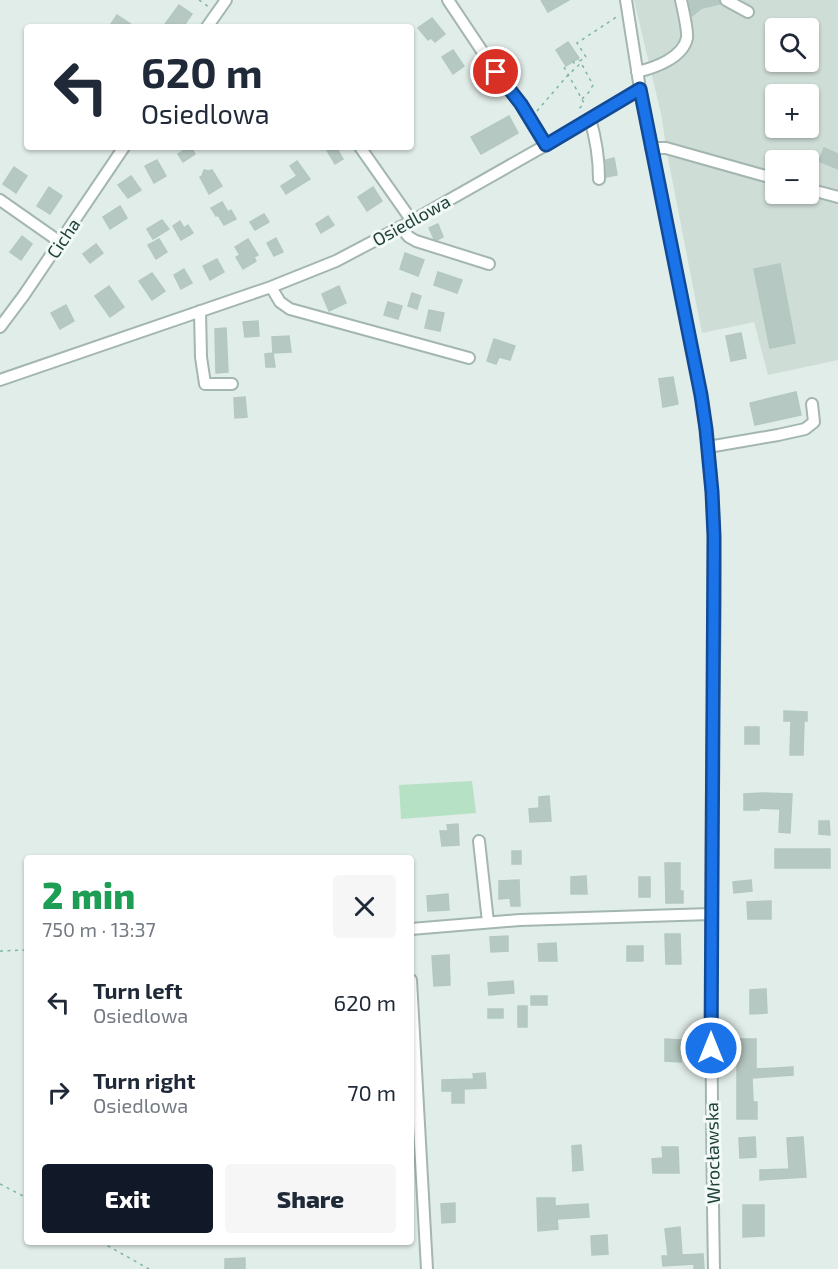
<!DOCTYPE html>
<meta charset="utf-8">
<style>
body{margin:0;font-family:"Exo 2",sans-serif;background:#f6f6f7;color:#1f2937;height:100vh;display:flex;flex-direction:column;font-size:22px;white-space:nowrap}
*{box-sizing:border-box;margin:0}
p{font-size:20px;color:#747a83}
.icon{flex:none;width:33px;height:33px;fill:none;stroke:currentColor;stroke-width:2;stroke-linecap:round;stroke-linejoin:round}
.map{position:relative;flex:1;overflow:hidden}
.drawer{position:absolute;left:24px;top:855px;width:390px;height:390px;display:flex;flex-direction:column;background:#fff;border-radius:6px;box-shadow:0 2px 4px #0004}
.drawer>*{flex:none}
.top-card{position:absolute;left:24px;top:24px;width:390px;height:126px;border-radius:6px;box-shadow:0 2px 4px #0004;background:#fff;color:#1f2937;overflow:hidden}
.fabs{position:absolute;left:765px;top:18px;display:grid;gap:12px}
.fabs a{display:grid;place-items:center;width:54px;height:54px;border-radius:6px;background:#fff;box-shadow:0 2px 4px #0004;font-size:30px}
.pin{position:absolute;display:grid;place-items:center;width:51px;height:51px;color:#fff;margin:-26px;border:3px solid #fff;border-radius:50%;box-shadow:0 2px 6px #0007}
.me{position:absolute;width:66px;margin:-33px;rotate:0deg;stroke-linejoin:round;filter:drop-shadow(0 0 4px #0008)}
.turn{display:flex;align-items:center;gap:21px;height:126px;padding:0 18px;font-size:27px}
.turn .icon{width:78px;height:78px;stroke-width:2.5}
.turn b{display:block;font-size:42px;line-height:51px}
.round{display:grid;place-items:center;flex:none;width:63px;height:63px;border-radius:6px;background:#f6f6f7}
.headline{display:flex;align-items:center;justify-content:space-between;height:102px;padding:0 18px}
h1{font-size:36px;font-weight:800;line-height:45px;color:#1e9e55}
.action{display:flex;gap:12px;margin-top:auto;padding:12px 18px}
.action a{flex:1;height:69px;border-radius:6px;background:#111827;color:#fff;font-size:24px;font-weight:800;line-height:69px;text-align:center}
.action a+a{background:#f6f6f7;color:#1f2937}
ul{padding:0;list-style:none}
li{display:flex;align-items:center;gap:18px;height:90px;padding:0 18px}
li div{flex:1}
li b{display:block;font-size:22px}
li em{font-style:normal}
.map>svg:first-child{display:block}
.built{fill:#cfddd7;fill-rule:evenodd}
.green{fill:#b7e1c4}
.building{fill:#b6c8c2;stroke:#b3c8c0;stroke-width:1.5}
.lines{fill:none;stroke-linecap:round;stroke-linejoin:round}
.minor-casing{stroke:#a3b6b0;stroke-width:14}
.path{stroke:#7eb5a6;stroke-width:1.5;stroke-dasharray:3 4.5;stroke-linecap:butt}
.minor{stroke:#fff;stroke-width:10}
.route-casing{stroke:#114b97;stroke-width:15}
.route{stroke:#1a73e8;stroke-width:10}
.labels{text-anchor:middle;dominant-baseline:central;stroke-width:6;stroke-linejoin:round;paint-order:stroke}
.street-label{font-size:18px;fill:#1f4039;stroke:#f2f9f6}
</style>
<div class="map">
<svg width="838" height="1269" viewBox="0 0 838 1269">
<rect width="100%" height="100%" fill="#e1ede8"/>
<path class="built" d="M634,0H838V360L768,375L754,322L702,333L666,148L662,118ZM776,28H808V62H776ZM776,94H808V128H776ZM776,160H808V194H776Z"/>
<path class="green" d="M472,781L476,813L401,819L399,785Z"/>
<path class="building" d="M541,0H569L548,12Z
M690,0H719L720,4L702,8L692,16L689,1Z
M179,5L192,14L183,27H169L165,24Z
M117,15L135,27H109Z
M432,18L445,34L435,42L431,38L428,40L418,28Z
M568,42L579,58L566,66L556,50Z
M453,50L464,66L453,74L442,57Z
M509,116L518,133L481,154L471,137Z
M189,147H191L195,154L183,162L178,154Z
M325,147H336L343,159L335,164Z
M824,148L838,154V169L819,161Z
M614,158L617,175L606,177V160Z
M157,160L166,176L154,183L145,166Z
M297,161L310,179L286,194L281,186L297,176L290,166Z
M14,167L27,176L16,193L3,184Z
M204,170L209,171L212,170L222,186L209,194L200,177L202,176Z
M131,176L141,190L128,198L118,185Z
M49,187L62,196L50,214L37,206Z
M373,187L382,201L367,211L358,197Z
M222,202L228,212L231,210L236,219L224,225L218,215L216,216L211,208Z
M120,206L127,218L110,229L103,217Z
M264,214L269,222L255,230L250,222Z
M328,216L334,225L321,233L316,224Z
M162,220L169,229L153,239L147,229Z
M180,221L184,228L188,225L193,233L181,240L173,226Z
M438,224L443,237L437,240L434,239L429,228Z
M22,236L32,244L21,260L10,252Z
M276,238L283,252L274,256L267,243Z
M159,239L167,252L156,259L148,245Z
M248,239L258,255L254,257L256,261L243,269L236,257L240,255L235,247Z
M96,244L103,253L90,263L83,254Z
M405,253L424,260L418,276L400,269Z
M217,259L224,272L210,280L203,266Z
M780,264L795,343L770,348L754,269Z
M184,269L192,283L181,289L174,275Z
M438,272L462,280L457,293L434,285Z
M152,273L165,291L152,300L139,281Z
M109,286L124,307L110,317L95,296Z
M339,286L346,303L329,311L322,294Z
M412,293L421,296L417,309L408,306Z
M388,302L402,306L398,319L384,315Z
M66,305L74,321L60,329L51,313Z
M429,310L444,313L440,331L425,328Z
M258,321L259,336L245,337L243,322Z
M226,328L228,372L216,373L215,329Z
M741,333L746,358L731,361L726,336Z
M289,336L291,352L273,353L272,337Z
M494,339L515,346L510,360L499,357L496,364L487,361Z
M273,353L275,367H266L265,354Z
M673,377L678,404L663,407L659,379Z
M796,392L801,415L755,425L750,403Z
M245,397L247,417L235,418L234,398Z
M784,711L807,712V721H804L803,755H790L791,721H784Z
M745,727H759V744H745Z
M763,793L792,794L790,833L779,832L780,809L759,808V810H744V794Z
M549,796L551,821L530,822L529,809L539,808V797Z
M819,821H829L830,835L819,834Z
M458,824L459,845L442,846L440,831H448L447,825Z
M775,849H830V868H775Z
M512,851H521V864H512Z
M665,863H680V891H683V903H666Z
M586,876L587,894H571V877Z
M639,877H650V897H639Z
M519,880L520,906H511L510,898L499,899V881Z
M751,880L752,891L734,893L733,882Z
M448,894L449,910L428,911L427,896Z
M771,901V919H748L747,902Z
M665,934H680L681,964H666Z
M508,936V951L491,952L490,937Z
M556,943L557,961H539L538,944Z
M627,946H643V961H627Z
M449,955L450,985L434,986L432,956Z
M513,981L514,993L489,995L488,983Z
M766,989L767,1013L750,1014V990Z
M531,996H547V1005H531Z
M518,1006H527V1027H518Z
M488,1009H503V1018H488Z
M665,1039L681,1040V1062L665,1061Z
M737,1039H756V1069L793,1067V1075L752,1078L753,1102H757V1119H737Z
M485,1073L486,1088L464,1089V1103H452V1091H442V1080L474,1079L473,1074Z
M755,1137L756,1157L740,1158L739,1138Z
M803,1137L806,1177L760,1180V1170L789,1169L787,1138Z
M581,1145L583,1170L573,1171L572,1146Z
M662,1147H678L679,1173H653L652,1159L663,1158Z
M537,1198H555V1206L588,1204L589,1217L557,1219L558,1229L538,1231Z
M455,1203V1222L442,1223L441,1204Z
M743,1205H764V1236L743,1237Z
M680,1227L682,1255L703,1254L704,1269H694V1264L663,1266L662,1256H668L665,1229Z
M607,1235L608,1254L592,1255L591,1236Z
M245,1258V1269H225V1259Z"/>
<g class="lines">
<g class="minor-casing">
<path id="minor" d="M448,0L496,72L521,104L546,145
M626,0L640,89L701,395C706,428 710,461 712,494C718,584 713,675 712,766C711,934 711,1101 714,1269
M726,0L748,12
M207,27L226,0
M637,72C654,68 683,58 687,38C688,29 683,10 681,0
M590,119C596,139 599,158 599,179
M360,147L412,221
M651,148H666L776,179
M808,189L838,197
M0,200L60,242
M400,227L409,237L416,241L489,264
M271,287L280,302L290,309L469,358
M200,311L201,357L205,384H232
M0,327L24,295L124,147
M0,380L271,287L336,261L412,221L546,145L640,89
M708,447L778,435L805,429L814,422L812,404
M479,841L488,922
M411,929L520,920L711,914
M411,980L427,1269"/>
</g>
<path class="path" d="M199,0L209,7
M573,61L574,63L579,60
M564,67L584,103L579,109
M582,99L589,92L593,85L580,61L586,57L577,43L618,16
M537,111L568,75L580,64
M0,951L27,950
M0,1184L27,1198
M101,1242L149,1269"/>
<use href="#minor" class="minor"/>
</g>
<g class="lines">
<g class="route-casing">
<path id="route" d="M496,72L521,104L546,145L640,89L701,395L706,429L712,492L714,536L711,1048"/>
</g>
<use href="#route" class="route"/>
</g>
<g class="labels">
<g class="street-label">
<text transform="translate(411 220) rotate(-29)">Osiedlowa</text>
<text transform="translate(63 238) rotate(-56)">Cicha</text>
<text transform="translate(712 1153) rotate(-91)">Wrocławska</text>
</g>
</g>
</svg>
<div class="fabs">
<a><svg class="icon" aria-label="search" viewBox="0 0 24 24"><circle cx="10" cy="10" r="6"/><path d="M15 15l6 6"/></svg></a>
<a>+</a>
<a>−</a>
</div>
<div class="pin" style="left:496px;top:72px;background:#d93025"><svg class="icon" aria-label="arrive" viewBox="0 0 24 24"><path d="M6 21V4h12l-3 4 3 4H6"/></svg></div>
<svg class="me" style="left:711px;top:1048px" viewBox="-20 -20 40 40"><circle r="17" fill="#1a73e8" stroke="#fff" stroke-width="3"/><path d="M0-11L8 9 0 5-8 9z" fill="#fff"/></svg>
<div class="top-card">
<div class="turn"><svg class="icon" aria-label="left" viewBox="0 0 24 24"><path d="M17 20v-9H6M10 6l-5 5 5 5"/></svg><div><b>620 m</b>Osiedlowa</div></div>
</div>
<section class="drawer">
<div class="headline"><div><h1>2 min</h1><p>750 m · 13:37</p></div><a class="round"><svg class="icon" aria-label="close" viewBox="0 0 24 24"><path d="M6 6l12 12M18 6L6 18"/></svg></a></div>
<ul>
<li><svg class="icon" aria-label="left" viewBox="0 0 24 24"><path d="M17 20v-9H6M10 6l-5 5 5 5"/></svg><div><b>Turn left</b><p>Osiedlowa</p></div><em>620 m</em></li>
<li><svg class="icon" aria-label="right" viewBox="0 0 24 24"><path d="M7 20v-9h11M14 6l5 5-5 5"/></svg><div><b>Turn right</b><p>Osiedlowa</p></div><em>70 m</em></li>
</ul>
<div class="action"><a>Exit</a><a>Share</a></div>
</section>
</div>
